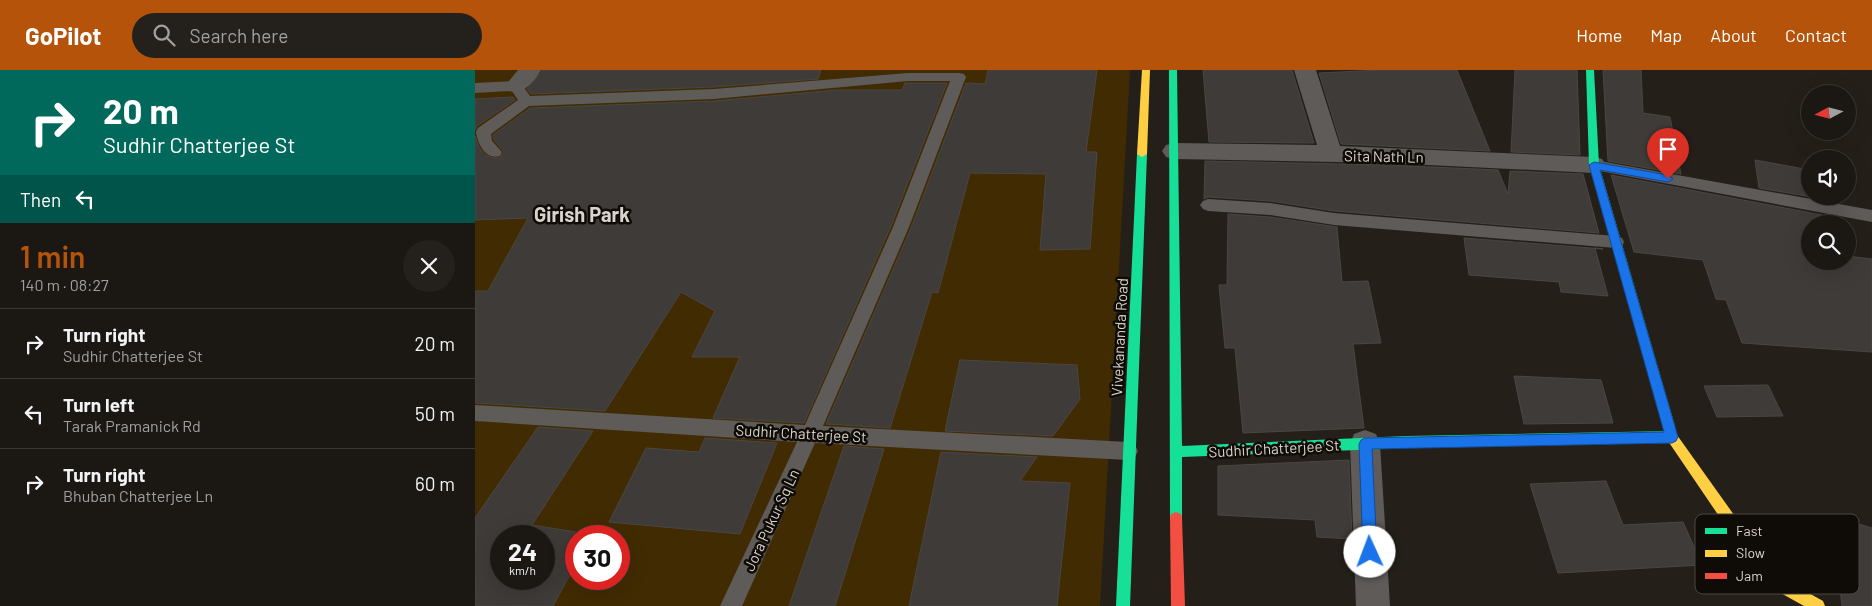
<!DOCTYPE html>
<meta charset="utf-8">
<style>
body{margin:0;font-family:Barlow,sans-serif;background:#24211c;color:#f1f3f6;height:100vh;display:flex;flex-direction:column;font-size:19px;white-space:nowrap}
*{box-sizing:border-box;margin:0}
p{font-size:16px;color:#a0a0a0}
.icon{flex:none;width:28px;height:28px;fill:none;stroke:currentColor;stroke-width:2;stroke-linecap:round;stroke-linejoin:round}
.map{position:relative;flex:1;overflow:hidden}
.drawer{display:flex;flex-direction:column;background:#1b1813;width:475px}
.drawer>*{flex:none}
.banner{background:#00695c;color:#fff;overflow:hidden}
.needle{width:32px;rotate:263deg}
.buttons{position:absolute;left:1326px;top:15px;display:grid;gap:10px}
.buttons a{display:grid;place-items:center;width:55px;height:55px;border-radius:50%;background:#1b1813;box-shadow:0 5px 20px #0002,0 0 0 1px #393733;font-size:25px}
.speed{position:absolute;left:15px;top:455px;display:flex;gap:10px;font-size:25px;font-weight:700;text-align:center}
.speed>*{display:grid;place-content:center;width:65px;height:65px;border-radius:50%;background:#1b1813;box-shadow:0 5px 20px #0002,0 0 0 1px #393733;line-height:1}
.speed small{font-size:12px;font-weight:400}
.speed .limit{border:8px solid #d22;background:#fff;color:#111}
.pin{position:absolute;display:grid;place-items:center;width:42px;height:42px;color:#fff;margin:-51px -21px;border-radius:50% 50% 50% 0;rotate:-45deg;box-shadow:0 0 5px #0007}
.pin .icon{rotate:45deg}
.me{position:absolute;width:55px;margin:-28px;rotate:358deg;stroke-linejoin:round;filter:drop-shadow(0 0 4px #0008)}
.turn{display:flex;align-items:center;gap:18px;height:105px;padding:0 20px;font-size:22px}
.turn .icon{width:65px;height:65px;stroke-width:2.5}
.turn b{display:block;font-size:35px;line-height:42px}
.then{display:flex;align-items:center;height:48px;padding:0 20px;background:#0003;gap:10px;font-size:19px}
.round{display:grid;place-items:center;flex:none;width:52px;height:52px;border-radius:26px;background:#24211c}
.headline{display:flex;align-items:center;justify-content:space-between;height:85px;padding:0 20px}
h1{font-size:30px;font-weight:600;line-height:38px;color:#b45309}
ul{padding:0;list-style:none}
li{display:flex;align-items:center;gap:15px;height:70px;padding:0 20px;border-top:1px solid #393733}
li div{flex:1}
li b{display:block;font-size:19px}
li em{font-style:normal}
header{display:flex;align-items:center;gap:30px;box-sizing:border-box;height:70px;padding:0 25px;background:#b45309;color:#fff}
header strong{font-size:24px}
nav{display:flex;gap:28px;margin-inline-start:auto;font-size:18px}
.search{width:350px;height:45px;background:#24211c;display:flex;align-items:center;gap:12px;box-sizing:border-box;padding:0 18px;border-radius:28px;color:#a0a0a0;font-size:19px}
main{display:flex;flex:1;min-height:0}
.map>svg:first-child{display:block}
.green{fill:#412b03;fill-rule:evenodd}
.building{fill:#3f3b38;stroke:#4b4644;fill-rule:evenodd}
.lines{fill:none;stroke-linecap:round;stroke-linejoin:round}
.lane{fill:#5e5b59;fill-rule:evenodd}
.street{fill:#5e5b59;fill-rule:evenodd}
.fast{fill:#16e098;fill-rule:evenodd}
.slow{fill:#ffcf43;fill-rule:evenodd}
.jam{fill:#f24e42;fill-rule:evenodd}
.route{fill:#1a73e8;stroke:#114b97}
.labels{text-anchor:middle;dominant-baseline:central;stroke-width:5;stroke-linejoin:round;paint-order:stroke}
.street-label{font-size:15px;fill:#d9d3cb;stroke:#0f0b06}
.district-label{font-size:20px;font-weight:bold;fill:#d9d3cb;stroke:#0f0b06}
.key{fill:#0f0b06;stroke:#4c4741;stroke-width:1}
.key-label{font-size:14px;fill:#d9d3cb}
</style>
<header>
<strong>GoPilot</strong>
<div class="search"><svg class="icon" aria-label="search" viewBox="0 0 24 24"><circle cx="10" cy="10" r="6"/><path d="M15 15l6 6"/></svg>Search here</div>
<nav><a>Home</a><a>Map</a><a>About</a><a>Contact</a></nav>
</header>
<main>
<section class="drawer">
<div class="banner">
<div class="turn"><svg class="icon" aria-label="right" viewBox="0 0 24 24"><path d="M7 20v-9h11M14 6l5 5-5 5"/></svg><div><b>20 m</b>Sudhir Chatterjee St</div></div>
<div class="then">Then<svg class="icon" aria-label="left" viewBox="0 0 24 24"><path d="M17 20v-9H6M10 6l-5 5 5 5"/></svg></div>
</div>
<div class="headline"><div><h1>1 min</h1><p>140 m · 08:27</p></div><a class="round"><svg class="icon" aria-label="close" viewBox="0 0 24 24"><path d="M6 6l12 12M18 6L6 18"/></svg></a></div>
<ul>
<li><svg class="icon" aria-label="right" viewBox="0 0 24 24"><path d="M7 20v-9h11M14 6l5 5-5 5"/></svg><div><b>Turn right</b><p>Sudhir Chatterjee St</p></div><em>20 m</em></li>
<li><svg class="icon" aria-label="left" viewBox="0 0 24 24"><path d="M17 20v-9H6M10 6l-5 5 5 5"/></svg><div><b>Turn left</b><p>Tarak Pramanick Rd</p></div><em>50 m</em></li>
<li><svg class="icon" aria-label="right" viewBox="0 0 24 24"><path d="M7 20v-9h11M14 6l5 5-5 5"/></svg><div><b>Turn right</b><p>Bhuban Chatterjee Ln</p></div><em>60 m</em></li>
</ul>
</section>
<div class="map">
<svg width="1397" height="536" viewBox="0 0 1397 536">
<rect width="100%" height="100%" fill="#242019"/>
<path class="green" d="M0,0H655L625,536H0ZM26,466H69V509H26ZM101,466H144V509H101Z"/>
<path class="building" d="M68,0H346L343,9L239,17L56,24L52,19Z
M513,0H622L611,82H622L615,179L565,180L571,104L495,103L463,223L457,222L415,358L351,354L436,158L491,13L510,14Z
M728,0H817L839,73L734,72Z
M905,0H982L1015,81L866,74L844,3Z
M1040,0H1102L1105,85L1036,82Z
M1128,0H1166L1168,43L1195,47L1206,104L1133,91Z
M430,13H472L416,156L329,353L238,348L265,287H217L240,241L206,222L130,341L0,333V221H13L53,148L0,150V66L4,77L10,85L19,88H25L29,82L19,70L18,65L55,38L239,31L361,20H427Z
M38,27L40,30L2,56L0,60V29Z
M1280,90L1335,100V126H1343V128L1284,118Z
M730,91L912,95L1023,100L1033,124L1035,101L1108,104L1124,163L859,141L795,131L733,127L729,129Z
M1136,105L1347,145L1349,154H1335V191H1372V186L1397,189V282L1267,273L1251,230L1241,229L1228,190L1159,182Z
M753,144L795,147L862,157L867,212L893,211L906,273L878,274L889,358L768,363L760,278H750L744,215H752Z
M989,168L1128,179L1120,178L1133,226L1086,222L1084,212L994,205Z
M485,290L602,295L605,329L578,366L470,361Z
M1039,306L1126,310L1138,353L1049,354Z
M1293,315L1308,346L1242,347L1229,316Z
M63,357L118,361L57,455L101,462V494L78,536H0V448ZM26,466H69V509H26Z
M230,368L302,373L265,464L134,452L171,378L224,382Z
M369,376L409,379L360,536H314Z
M466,382L562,387L545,411L595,413L582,536H434Z
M874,390L877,469L842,467L840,450L743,445V396Z
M1131,411L1148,455L1208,452L1227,495L1083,503L1055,414Z
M1357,446L1397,458V536H1367Z"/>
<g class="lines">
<path class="lane" d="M433,3H484L489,4L491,7L434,157L348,356L653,372L660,375L663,381L660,387L653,390L340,373L267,536H245L322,372L0,351V335L330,355L418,157L475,11H433L239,29L54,36L16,64L17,71L27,82L25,86C10,90 3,74 1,62L3,58L43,30L37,21L0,23V13L41,11L46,13L55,26L239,19Z
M1119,90L1397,140V152L1114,99L1112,95L1114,91Z
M733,129L795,133L859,143L1141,166L1147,168L1149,172L1147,176L1141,178L859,155L795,145L733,141L728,139L725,135L728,131Z"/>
<path class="street" d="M43,0H66C58,13 49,25 33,21L30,16Z
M819,0H841L865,76L1119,87L1127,89L1131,95L1127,101L1119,103L912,93L699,89L691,87L687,81L691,75L699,73L842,75Z
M890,360L901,364L905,374L915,536H881L875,374L879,364Z"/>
<path class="fast" d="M694,0H702L707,376L931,366L1197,361L1201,363L1203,367L1201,371L1197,373L931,378L707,387V448L706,452L701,454L696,452L695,448Z
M1111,0H1119L1124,95L1200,356L1198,360L1194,361L1190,360L1188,356L1114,95Z
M667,81L672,84L655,536H641L662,84Z"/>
<path class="slow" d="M667,0H675L672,84L667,87L662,84Z
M1194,351L1198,352L1202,365L1279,473L1305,507L1348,531L1350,536H1329L1295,517L1269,483L1193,371L1188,356L1190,352Z"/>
<path class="jam" d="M701,442L706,444L707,448L710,536H696L695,448L696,444Z"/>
</g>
<path class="route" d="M1119,92L1193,105L1198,109L1193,112L1125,100L1203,367L1201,371L1197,373L897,379L902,482L900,487L895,489L890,487L888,482L884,374L886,370L890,368L1189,362L1114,95Z"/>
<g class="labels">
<g class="street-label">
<text transform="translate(909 86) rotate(1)">Sita Nath Ln</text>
<text transform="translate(644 267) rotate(-87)">Vivekananda Road</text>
<text transform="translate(326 363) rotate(3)">Sudhir Chatterjee St</text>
<text transform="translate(799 378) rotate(-3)">Sudhir Chatterjee St</text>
<text transform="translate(296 450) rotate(-65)">Jora Pukur Sq Ln</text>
</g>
<g class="district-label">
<text x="107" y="144">Girish Park</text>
</g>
</g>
<rect x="1220" y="444" width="164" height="80" rx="8" class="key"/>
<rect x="1230" y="458" width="22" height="6" fill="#16e098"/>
<rect x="1230" y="480" width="22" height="7" fill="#ffcf43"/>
<rect x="1230" y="503" width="22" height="6" fill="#f24e42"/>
<g class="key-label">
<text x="1261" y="466">Fast</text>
<text x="1261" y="488">Slow</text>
<text x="1261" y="511">Jam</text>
</g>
</svg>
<div class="buttons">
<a><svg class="needle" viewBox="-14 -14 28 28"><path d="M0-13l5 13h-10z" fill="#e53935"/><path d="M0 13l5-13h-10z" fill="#a0a0a0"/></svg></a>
<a><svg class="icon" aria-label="sound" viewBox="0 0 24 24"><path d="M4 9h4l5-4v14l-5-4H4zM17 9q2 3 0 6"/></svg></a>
<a><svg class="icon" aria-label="search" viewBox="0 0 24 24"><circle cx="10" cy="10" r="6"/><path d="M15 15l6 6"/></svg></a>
</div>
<div class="speed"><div>24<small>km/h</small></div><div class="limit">30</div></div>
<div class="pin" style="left:1193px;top:109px;background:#d93025"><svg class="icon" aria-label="arrive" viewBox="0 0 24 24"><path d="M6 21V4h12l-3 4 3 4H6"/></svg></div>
<svg class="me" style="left:895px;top:482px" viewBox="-20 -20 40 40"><circle r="19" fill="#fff"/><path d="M0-13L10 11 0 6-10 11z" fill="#1a73e8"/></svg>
</div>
</main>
